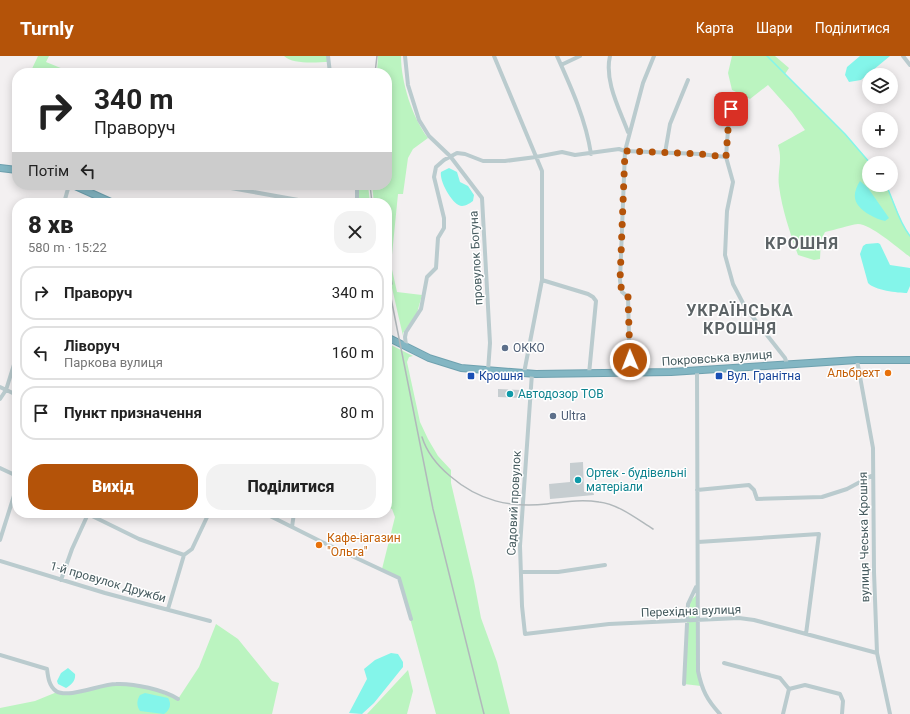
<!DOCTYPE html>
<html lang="uk">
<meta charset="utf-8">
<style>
body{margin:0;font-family:Roboto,sans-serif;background:#f2f2f2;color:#222;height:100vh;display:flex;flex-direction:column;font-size:15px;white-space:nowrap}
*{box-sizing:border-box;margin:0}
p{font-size:13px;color:#767676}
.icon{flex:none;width:22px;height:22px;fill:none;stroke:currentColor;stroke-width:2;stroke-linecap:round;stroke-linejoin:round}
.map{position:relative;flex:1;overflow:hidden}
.panel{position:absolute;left:12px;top:142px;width:380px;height:320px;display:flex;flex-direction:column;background:#fff;border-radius:16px;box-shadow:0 2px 10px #0003}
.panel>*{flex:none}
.top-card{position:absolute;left:12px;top:12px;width:380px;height:122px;border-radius:16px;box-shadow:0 2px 10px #0003;background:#fff;color:#222;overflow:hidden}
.buttons{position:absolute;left:862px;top:12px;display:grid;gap:8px}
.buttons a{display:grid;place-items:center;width:36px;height:36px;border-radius:50%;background:#fff;box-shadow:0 2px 10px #0003;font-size:20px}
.pin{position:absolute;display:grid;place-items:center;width:34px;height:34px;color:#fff;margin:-17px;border-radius:8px;box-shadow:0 2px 6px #0006}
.me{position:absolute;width:44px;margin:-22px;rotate:359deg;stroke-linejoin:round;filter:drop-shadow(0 0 3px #0008)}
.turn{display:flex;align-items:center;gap:14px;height:84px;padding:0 16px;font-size:18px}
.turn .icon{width:52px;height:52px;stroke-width:2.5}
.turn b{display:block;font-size:28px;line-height:34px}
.then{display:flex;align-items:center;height:38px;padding:0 16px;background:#0003;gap:8px;font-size:15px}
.round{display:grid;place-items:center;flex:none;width:42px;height:42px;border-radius:16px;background:#f2f2f2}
.head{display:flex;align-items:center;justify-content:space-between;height:68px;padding:0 16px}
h1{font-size:24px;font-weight:800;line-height:30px}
.primary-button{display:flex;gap:8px;margin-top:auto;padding:8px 16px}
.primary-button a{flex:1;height:46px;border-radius:16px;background:#b45309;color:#fff;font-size:16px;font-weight:800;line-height:46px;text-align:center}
.primary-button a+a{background:#f2f2f2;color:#222}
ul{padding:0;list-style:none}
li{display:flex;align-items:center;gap:12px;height:54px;margin:0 8px 6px;padding:0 8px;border:2px solid #e0e0e0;border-radius:16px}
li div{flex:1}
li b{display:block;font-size:15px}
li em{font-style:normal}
header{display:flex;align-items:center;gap:24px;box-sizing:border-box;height:56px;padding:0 20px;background:#b45309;color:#fff}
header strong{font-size:19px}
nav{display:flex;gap:22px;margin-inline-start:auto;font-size:14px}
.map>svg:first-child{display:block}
.green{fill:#bbf4c0}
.water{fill:#84f5ea}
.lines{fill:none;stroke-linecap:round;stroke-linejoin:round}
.stream{stroke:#84f5ea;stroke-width:1.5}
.building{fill:#c6cdd0}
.highway-casing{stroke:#6ea1af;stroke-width:8}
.minor{stroke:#bacbce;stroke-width:4}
.highway{stroke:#83b6c3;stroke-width:6}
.rail{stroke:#b1b8bb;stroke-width:1.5}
.route{stroke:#b45309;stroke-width:7;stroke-dasharray:0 12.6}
.service-dot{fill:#5c6f8a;stroke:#fff;stroke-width:1.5}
.food-dot{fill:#e8710a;stroke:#fff;stroke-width:1.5}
.transit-dot{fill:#1a4fb4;stroke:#fff;stroke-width:1.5}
.culture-dot{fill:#0f9aa8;stroke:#fff;stroke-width:1.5}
.labels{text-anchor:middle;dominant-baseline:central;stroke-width:3;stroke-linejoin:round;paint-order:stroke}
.street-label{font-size:12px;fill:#465b5f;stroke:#fff}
.service-label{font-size:12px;fill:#4e5e75;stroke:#fff;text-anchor:start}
.food-label{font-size:12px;fill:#c56008;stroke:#fff;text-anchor:end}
.transit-label{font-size:12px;fill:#164399;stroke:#fff;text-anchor:start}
.culture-label{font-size:12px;fill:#0d838f;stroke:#fff;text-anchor:start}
.district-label{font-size:16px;font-weight:bold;letter-spacing:1px;fill:#5c6366;stroke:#fff}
</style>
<header>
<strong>Turnly</strong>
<nav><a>Карта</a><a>Шари</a><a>Поділитися</a></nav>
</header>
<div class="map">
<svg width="910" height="658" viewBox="0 0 910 658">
<rect width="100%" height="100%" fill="#f3f0f1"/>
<path class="green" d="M38,0H49L46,6L73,17H30Z
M284,0H328L329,6C317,6 293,9 284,0Z
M378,0H401C401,26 412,61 428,82L413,93L408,102L403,138H398L391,209L397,236L422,239L417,257L403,277V280L387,210V147H374L372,129H387V17H377Z
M732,0H775L789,12L785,18L845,78L870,107L869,129H886L891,140L902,167L910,180V201C899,193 871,168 858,168C848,169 836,174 825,176L821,184L820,203L814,204L798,199C790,177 782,153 779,130C777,115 783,105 778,89L805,74L792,56L768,29L750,43L732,34L728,17Z
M358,129H368L370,147H359Z
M387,287L413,300L409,301L407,306L420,366L428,383L438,400L451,414V427L474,525L481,562L497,606L510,658H436L399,522L382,513L395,461L392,453L387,451Z
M698,537V615L701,630L684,628L688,548Z
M216,568L238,583L272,625L279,627L272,658H0V652L35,645L57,636L66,637L117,627L150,633L178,643L199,611Z
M408,614L413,635L407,658H367Z"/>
<path class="water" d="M860,0H890L861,24L849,26L845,19L847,11Z
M449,112L457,116L460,126L468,130L474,139L473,145C470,147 466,150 462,150C453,150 439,125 441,116Z
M860,125L868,132L889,162L885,165C880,164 875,162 870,159C855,150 850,141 860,125Z
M878,187L880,188L890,209L910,212V230L907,237C898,237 874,234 868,227L860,198L863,190L866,188Z
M391,597L398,598L403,606V611L374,647L362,658L349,657L367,623L364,613L375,604Z
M68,612L75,618C76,625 71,629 66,632L58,628L57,625L61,617Z
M145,637L168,642C172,648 170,654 164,658L140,655C136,649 137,644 140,639Z"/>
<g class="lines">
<path class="stream" d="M767,0L845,78L870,107
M886,129C894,145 898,165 910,180"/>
</g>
<path class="building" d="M498,333L522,334V342L498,341Z
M583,406L584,436L593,435L594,439L550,443L549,428L570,426V407Z"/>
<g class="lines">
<g class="highway-casing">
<path id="highway" d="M0,112L17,114
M73,129L113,147
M387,281L429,302L461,312L536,318L671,316L857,304H910"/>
</g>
<path class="minor" d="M328,0L330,17
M405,0L408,29L419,64L429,80L450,100L482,142L490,287L488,315
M494,0L542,115V224L524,317
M557,0C571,31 586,64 591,98
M610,0C604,25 620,54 628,76
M903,0L910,9
M561,9L580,0
M731,53L729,60L726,101L733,126L727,155L725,199L733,228L745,251L785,302L787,308
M665,97L670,68L688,24
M214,129L315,147
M357,129V147
M64,147L69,129
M542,224L588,238L593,241L596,245L589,318
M406,290L405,281L406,276L421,253L427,221L436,212L438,182L444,172V162L434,121L436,111L444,104L457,97L465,98L483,105H505L536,101L562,96L575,99L619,93L625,95L700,98L726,101
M857,304L873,392L874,516L877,597L890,658
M697,315L698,615C702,634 707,644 720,658
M532,317L520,490L522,550L525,578L609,568L739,562L754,564L877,597
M630,317L628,241L622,236L620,225L625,95L643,27L654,0
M0,331L17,339
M0,343L6,334L17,299
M0,412L17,420
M697,434L749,429L754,434L757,443L822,441L847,433L873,419
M86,457L139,483L184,499
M264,457L322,486L399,522L411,563
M292,471L294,457
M0,484L17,430
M698,486L819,478L806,578
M0,505L105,537L210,565
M521,516H558L605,509
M61,524L72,493L88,458
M168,553L184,499L192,493L209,457
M0,599L47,613C48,621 49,630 56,635C68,643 101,628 116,628C134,627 164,634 178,643
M724,607L780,622L789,633L805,629L840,638L843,645L842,658
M684,628L688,548L696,531
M783,658L789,633"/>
<use href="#highway" class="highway"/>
<path class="rail" d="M375,17L377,0
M370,129L372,147
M388,205L392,228
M387,222L433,453L484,658
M422,381C427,397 438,410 450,420C479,445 510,452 547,448C564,446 581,443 599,446C618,448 637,463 653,473"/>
</g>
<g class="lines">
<path class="route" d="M630,304L628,241L622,236L620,225L625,95L700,98L726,101L729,60L731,53"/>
</g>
<g class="service-dot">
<circle cx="505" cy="292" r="4"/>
<circle cx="553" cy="360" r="4"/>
</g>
<g class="food-dot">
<circle cx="888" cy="317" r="4"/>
<circle cx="319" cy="489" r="4"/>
</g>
<g class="transit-dot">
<rect x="467" y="316" width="8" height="8" rx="2"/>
<rect x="715" y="316" width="8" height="8" rx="2"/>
</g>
<g class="culture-dot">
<circle cx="510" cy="338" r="4"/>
<circle cx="578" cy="424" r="4"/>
</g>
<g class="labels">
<g class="street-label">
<text transform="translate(476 202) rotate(-93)">провулок Богуна</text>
<text transform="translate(717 302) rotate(-4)">Покровська вулиця</text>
<text transform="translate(514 447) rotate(-87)">Садовий провулок</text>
<text transform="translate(864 481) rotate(-91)">вулиця Чеська Крошня</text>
<text transform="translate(108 526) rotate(16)">1-й провулок Дружби</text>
<text transform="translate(691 555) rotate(-2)">Перехідна вулиця</text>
</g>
<g class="service-label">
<text x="513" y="292">ОККО</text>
<text x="561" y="360">Ultra</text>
</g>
<g class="food-label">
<text x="880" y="317">Альбрехт</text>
<text x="327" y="482" text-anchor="start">Кафе-іагазин<tspan x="327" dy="14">"Ольга"</tspan></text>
</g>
<g class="transit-label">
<text x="479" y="320">Крошня</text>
<text x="727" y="320">Вул. Гранітна</text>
</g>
<g class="culture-label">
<text x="518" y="338">Автодозор ТОВ</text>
<text x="586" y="417">Ортек - будівельні<tspan x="586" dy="14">матеріали</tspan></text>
</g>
<g class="district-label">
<text x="802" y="187">КРОШНЯ</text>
<text x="740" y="254">УКРАЇНСЬКА<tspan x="740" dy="18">КРОШНЯ</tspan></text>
</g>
</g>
</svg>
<div class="buttons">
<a><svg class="icon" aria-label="layers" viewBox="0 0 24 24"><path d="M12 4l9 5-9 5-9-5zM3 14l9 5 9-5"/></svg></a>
<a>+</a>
<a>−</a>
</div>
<div class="pin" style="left:731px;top:53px;background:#d93025"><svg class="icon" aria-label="arrive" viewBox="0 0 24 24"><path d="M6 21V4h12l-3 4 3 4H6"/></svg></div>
<svg class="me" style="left:630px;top:304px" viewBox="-20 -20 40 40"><circle r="17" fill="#b45309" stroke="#fff" stroke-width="3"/><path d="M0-11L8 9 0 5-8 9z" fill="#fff"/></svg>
<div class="top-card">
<div class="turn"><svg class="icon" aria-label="right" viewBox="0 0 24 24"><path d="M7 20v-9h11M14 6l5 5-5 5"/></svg><div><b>340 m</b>Праворуч</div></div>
<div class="then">Потім<svg class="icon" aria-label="left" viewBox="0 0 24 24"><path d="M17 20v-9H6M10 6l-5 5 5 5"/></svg></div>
</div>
<section class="panel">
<div class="head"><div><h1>8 хв</h1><p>580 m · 15:22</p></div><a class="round"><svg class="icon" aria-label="close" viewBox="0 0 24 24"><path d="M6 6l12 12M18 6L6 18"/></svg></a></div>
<ul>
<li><svg class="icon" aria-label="right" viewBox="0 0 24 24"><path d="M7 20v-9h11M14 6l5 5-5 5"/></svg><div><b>Праворуч</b></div><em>340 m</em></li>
<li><svg class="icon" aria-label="left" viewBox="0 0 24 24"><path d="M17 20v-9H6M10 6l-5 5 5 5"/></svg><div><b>Ліворуч</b><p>Паркова вулиця</p></div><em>160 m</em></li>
<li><svg class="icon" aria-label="arrive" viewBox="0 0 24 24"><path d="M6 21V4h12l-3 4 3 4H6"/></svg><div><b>Пункт призначення</b></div><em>80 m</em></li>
</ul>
<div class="primary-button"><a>Вихід</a><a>Поділитися</a></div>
</section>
</div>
